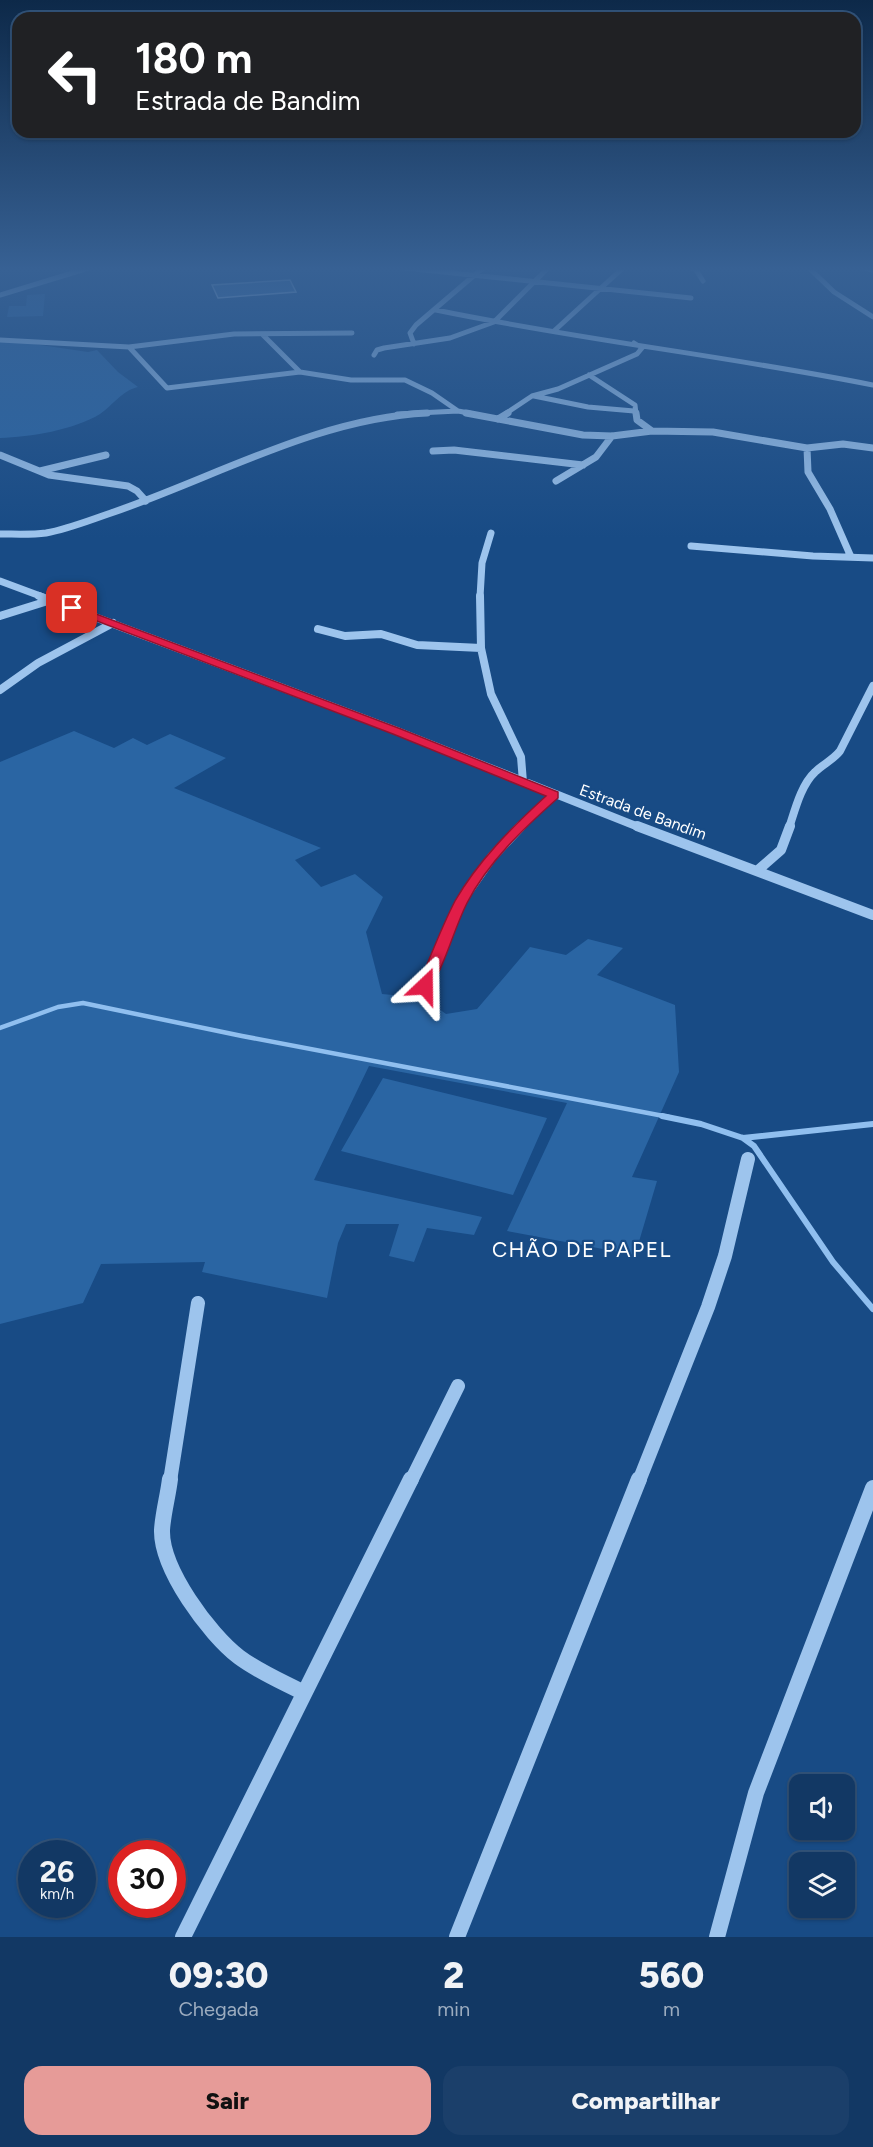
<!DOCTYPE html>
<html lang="pt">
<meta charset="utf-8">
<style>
body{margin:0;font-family:Figtree,sans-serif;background:#1b3f6a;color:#f1f3f6;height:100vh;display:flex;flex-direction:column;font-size:22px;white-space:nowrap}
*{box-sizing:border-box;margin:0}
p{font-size:20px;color:#9cacbf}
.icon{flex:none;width:33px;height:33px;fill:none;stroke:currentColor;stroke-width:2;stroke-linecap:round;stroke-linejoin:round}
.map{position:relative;height:1937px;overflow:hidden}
.sheet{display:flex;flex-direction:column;background:#123864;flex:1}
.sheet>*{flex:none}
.banner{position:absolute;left:12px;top:12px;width:849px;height:126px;border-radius:18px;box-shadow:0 2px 4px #0004,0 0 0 2px #315278;background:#202124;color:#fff;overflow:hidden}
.tools{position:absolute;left:789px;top:1774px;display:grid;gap:12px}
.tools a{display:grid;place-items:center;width:66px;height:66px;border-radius:12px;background:#123864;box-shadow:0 2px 4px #0004,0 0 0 2px #315278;font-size:30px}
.speed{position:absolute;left:18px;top:1840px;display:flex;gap:12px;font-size:30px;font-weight:700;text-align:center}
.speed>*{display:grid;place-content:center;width:78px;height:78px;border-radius:50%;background:#123864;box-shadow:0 2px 4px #0004,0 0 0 2px #315278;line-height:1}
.speed small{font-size:15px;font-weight:400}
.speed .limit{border:9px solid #d22;background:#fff;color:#111}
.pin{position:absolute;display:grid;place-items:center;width:51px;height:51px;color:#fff;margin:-26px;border-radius:12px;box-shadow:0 3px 9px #0006}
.me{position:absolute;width:66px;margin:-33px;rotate:23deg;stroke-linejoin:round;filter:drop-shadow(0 0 4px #0008)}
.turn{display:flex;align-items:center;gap:21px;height:126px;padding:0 24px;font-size:27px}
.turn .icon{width:78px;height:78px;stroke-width:2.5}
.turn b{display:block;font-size:42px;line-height:51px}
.eta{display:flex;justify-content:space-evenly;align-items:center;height:102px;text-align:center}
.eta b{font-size:36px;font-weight:800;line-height:42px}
.button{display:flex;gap:12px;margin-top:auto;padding:12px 24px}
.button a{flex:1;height:69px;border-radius:18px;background:#e69b98;color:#111;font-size:24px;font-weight:800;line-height:69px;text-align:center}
.button a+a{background:#1b3f6a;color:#f1f3f6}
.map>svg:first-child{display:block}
.green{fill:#2a65a3}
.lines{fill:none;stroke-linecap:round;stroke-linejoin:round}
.stream-far1{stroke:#90bfef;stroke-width:4.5}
.stream{stroke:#90bfef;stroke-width:6}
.building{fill:#4075af;stroke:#c3ddf9;stroke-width:1.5}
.minor-far5{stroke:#9dc4ed;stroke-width:5}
.minor-far4{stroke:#9dc4ed;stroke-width:7}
.minor-far3{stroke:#9dc4ed;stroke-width:8}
.minor-far2{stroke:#9dc4ed;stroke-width:10}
.minor-far1{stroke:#9dc4ed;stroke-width:14}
.minor{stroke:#9dc4ed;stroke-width:16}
.route{fill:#e11d48;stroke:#92132f;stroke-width:1.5}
.labels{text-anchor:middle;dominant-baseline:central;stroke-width:4.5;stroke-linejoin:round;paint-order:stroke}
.street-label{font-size:16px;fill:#fff;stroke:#184b85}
.near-neighbourhood-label{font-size:21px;letter-spacing:1.5px;fill:#fff;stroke:#184b85}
</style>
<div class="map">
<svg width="873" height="1937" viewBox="0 0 873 1937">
<rect width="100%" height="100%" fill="#184b85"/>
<path class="green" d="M45,294L43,316L7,317L9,306H26L27,295Z
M0,342H20L88,352L97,350L118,372L138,387C123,390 113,405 100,414C74,430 30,437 0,438Z
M74,731L114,748L133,738L147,745L170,734L226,758L174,788L321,848L295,860L321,887L355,874L383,897L366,932L382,994L424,998L446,1014L477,1009L530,947L566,955L588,939L623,948L597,975L675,1005L679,1072L632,1177L657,1181L635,1255L507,1231L567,1103L369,1066L314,1180L482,1217L474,1235L427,1228L414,1262L389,1256L399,1224H346L338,1243L327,1298L202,1272L205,1262L101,1264L83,1303L0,1324V762Z
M383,1078L547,1118L513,1195L341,1151Z"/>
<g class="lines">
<path class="stream-far1" d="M0,1028L58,1007L83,1003L242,1036L669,1117"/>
<path class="stream" d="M662,1116L701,1124L743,1138L873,1124
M743,1138L754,1146L833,1262L873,1309"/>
</g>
<path class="building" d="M290,280L296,292L218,298L212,285Z"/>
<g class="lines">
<path class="minor-far5" d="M395,267L691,298
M691,267L696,270L703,281
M808,267L834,292L873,317
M860,267L873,270
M0,295L92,267
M436,310C581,340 728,356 873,385
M554,331L624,267
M263,335L300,372
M0,340L129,347L167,388L300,372L351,380H405L432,393L458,411
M414,344L410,333L416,325L484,267
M129,347L234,334L352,333
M374,355L377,350L384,348L450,338L494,322L549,267
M589,375L635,405L636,414
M534,396L588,407L634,411
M397,414L458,411L474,414
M505,414L532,396L558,389L637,354L642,348L634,343"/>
<path class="minor-far4" d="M466,413L583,435L612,436L652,431L713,432L807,448L843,444L873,448
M636,413L637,420L652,431
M498,419L508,413
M807,448L808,472L830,509L851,557
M433,451L454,450L583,465
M0,455L49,475L128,486L137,491L146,501
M40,471L106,455
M556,481L596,457L612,436
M0,534C15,534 31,535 46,533C68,529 90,520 111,513C214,478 318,418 427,413
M691,546L813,556L873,558
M0,581L43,597
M480,597L482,563L491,533"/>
<path class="minor-far3" d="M39,596L397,731L641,828
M480,596L481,648L491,694L521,757L523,782
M0,616L51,600
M318,629L345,636L381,634L417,645L481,648
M0,690L38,663L113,623
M520,828L554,795
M789,828C795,810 801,785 815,772C823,764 833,760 840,751L873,686"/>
<path class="minor-far2" d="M637,826L873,915
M758,870L781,850L790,826
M425,986L462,900L492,857L521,826"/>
<path class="minor-far1" d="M170,1481L198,1303
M411,1481L458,1386
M639,1481L708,1307L725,1256L748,1159"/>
<path class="minor" d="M170,1479C168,1496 163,1513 162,1530C161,1569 209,1634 239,1657C259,1672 283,1682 304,1693
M183,1937L411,1479
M457,1937L639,1479
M717,1937L756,1793L873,1488"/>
</g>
<linearGradient id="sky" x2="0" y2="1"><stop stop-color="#0d2949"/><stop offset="0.5" stop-color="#376194"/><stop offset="1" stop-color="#376194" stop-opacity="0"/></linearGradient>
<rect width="873" height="538" fill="url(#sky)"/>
<path class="route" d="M68,606H75L401,729L558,792V798C524,828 488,862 467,903C453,931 446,963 430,989H420L418,986C430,958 441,928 455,901C478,861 512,827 546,796L393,734L68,610Z"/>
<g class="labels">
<g class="street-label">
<text transform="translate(643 812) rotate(20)">Estrada de Bandim</text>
</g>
<g class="near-neighbourhood-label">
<text x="582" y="1249">CHÃO DE PAPEL</text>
</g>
</g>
</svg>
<div class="tools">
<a><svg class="icon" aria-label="sound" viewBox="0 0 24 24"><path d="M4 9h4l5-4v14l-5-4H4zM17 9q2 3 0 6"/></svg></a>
<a><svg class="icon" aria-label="layers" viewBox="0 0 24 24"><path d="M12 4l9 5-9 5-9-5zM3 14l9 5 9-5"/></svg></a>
</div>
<div class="speed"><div>26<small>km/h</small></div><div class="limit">30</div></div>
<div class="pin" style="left:72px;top:608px;background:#d93025"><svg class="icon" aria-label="arrive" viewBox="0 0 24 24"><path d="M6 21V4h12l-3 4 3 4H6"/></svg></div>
<svg class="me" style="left:425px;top:986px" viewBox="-20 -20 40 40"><path d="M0-17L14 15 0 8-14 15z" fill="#e11d48" stroke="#fff" stroke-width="4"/></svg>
<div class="banner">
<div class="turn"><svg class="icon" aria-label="left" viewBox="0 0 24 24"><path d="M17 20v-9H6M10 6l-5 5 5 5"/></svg><div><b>180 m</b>Estrada de Bandim</div></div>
</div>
</div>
<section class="sheet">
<div class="eta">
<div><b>09:30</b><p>Chegada</p></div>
<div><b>2</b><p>min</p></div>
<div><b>560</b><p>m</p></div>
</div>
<div class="button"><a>Sair</a><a>Compartilhar</a></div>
</section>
